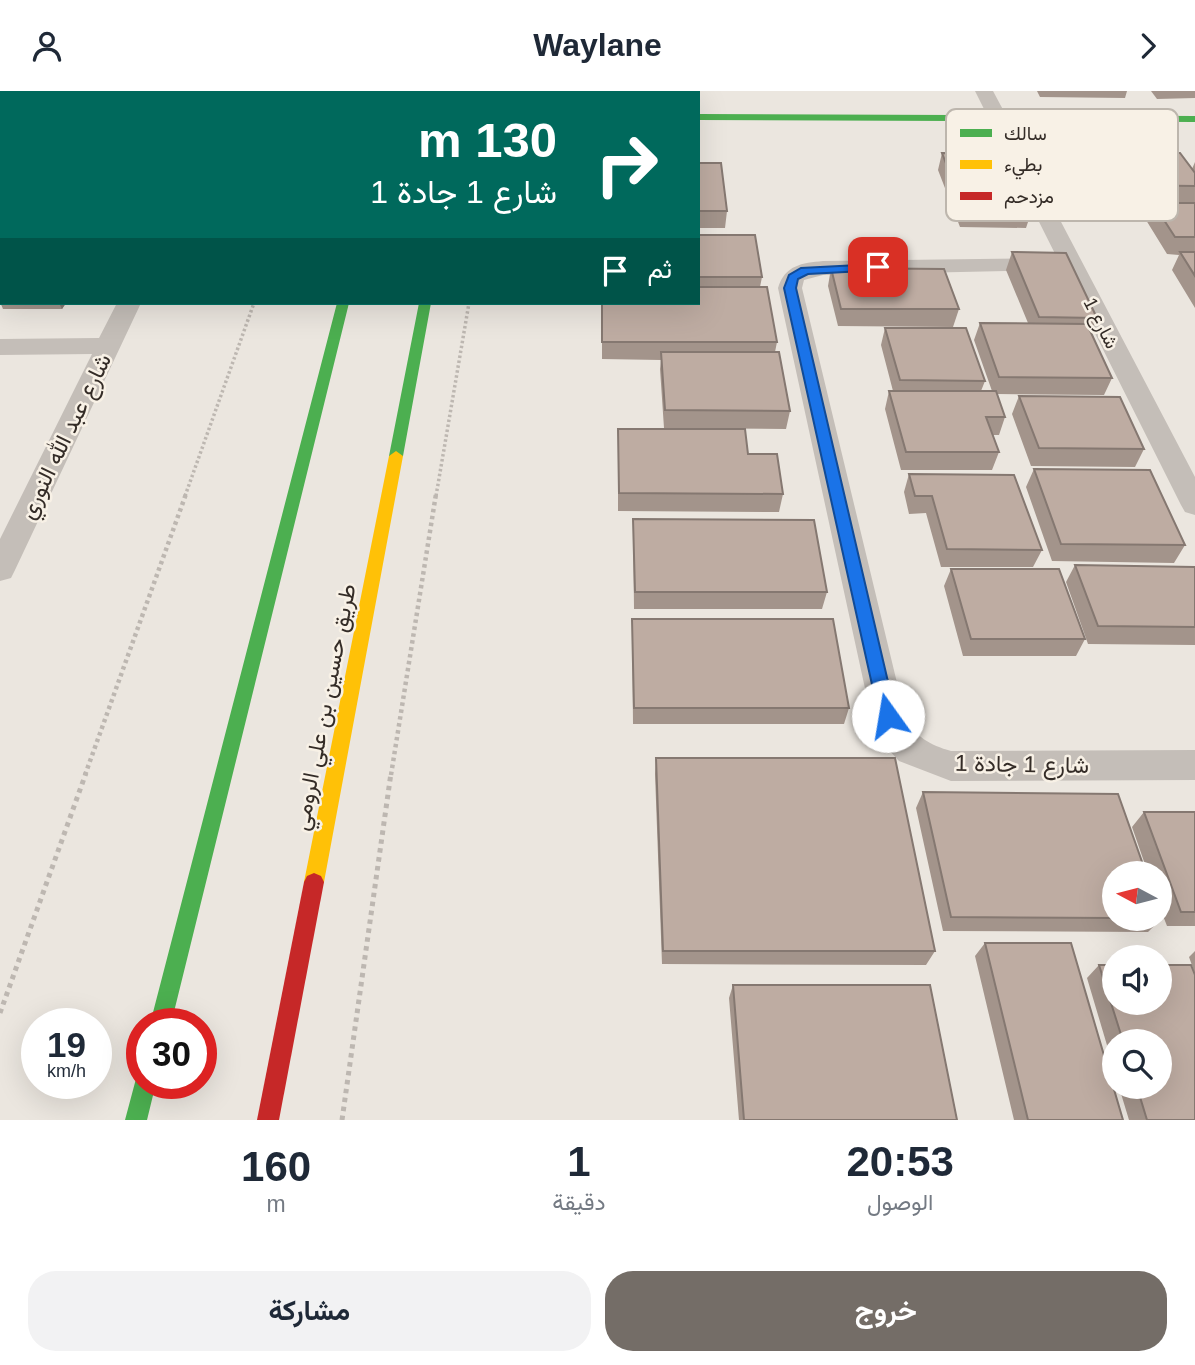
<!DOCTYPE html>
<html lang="ar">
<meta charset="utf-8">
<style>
body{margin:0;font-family:Helvetica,Vazirmatn,sans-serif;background:#f2f2f3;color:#1f2937;direction:rtl;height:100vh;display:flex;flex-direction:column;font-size:26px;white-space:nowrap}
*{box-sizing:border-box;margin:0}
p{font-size:23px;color:#747a83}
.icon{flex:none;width:38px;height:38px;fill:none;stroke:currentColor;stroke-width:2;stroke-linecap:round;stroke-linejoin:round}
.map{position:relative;height:1029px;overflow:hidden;direction:ltr}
.side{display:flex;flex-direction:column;background:#fff;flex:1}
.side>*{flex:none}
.banner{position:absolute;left:0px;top:0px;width:700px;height:214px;box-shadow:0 7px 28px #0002;direction:rtl;background:#00695c;color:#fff;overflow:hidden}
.needle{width:46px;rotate:277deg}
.buttons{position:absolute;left:1102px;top:770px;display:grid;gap:14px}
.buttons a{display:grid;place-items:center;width:70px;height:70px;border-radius:50%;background:#fff;box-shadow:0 7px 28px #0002;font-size:35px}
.speed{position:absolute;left:21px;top:917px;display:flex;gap:14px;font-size:35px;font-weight:700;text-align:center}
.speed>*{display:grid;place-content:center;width:91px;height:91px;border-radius:50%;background:#fff;box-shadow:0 7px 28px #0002;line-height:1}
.speed small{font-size:18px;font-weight:400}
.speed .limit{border:10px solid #d22;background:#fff;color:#111}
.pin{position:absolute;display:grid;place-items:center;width:60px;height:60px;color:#fff;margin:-30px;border-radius:14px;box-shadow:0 4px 10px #0006}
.me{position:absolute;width:77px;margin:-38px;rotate:347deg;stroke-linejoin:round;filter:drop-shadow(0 0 5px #0008)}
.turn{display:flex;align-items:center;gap:24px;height:147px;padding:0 28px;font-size:32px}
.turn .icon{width:91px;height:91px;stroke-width:2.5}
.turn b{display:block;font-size:49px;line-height:60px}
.then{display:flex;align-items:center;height:66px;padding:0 28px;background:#0003;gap:14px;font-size:26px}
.eta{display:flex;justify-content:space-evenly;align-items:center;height:119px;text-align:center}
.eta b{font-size:42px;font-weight:700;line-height:49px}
.button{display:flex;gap:14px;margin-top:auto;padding:14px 28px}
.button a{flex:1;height:80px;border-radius:28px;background:#746d67;color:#fff;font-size:28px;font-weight:700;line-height:80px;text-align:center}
.button a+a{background:#f2f2f3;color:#1f2937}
header{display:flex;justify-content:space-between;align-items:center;height:91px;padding:0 28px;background:#fff;font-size:32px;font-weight:700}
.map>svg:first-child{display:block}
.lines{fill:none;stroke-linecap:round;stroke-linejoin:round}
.path-far2{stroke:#bdb7b1;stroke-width:3.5;stroke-dasharray:2.5 2.5;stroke-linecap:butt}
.path-far1{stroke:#bdb7b1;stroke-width:4.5;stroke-dasharray:3.5 3.5;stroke-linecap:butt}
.path{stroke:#bdb7b1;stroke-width:5;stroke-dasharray:4.5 4.5;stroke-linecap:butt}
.street{fill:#c4beb8;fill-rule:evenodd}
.fast{fill:#4caf50;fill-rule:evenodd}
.slow{fill:#ffc107;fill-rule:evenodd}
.jam{fill:#c62828;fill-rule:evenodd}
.wall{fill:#a3948b}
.shaded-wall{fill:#857871}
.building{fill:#beaca2;stroke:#857871;stroke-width:2}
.route{fill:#1a73e8;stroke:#114b97;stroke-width:2}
.labels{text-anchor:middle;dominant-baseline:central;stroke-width:5;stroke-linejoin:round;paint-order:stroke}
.far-street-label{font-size:19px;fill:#342c27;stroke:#f8f1e6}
.street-label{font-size:23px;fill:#342c27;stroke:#f8f1e6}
.key{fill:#f8f1e6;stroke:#bdb6ad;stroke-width:2}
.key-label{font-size:19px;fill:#342c27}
</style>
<header><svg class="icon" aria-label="forward" viewBox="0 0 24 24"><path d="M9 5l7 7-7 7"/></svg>Waylane<svg class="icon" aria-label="person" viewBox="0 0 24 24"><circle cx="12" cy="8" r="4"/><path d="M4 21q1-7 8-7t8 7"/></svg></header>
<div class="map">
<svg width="1195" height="1029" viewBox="0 0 1195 1029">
<rect width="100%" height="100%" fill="#ebe6df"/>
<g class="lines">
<path class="path-far2" d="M185,405L254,212
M436,405L469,212"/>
<path class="path-far1" d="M85,684L186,403
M391,684L436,403"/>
<path class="path" d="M0,922L86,682
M342,1029L391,682"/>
<path class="street" d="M209,0H228L208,2Z
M975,0H993L1008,28L1005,32H991Z
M1008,43L1015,45L1018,49L1195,386V424L1185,421L1181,414L998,49L1001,45Z
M1048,167L1056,169L1059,174L1056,179L823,184L804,189L802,197L905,625C915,646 930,654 951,660L1195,659V689L951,690L899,670L887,657L871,625L778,197C785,174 802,172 823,170Z
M117,212H141L15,479L11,487L0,490V448L92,263L0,264V248L99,247Z"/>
<path class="fast" d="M375,0H386L374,2Z
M394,0H404L393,2Z
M456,0H466V2H456Z
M473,0H484L485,2H475Z
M698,23L1195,25V31L698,29Z
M337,212H349L171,933H150Z
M419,212H431L403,365L396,370L389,365Z
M142,982V992H156L147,1029H125L137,984Z"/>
<path class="slow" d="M2,49V62H0V50Z
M396,360L403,365L324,791L321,797L314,800L307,797L304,791L389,365Z"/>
<path class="jam" d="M314,782L321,785L324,791L279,1029H257L304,791L307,785Z"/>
</g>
<path class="wall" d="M1037,0H1127L1125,7L1040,6Z
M1151,0H1195V7L1157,8Z
M1091,61L1192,78L1195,71V217L1172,179L1179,164L1167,163L1146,129L1153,112H1168H1104L1085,78Z
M942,62L1032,119L1026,137L960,136L938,79Z
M698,72L727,120L725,137H698Z
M2,111V147H0V113Z
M698,144L762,186L760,196L777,251L775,261L790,320L786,338L664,337L660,278L661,269L602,268V212H698Z
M1012,161L1097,227L1091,241L1112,287L1104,304L997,303L1005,326L999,344H993L999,361L992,379H901L885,318L889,300H893L881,254L885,237L985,290L981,300H992L974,249L980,232H1028L1006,179Z
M831,177L959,218L953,236L838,235L828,195Z
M2,190V212H66L62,218H3L0,211V192Z
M1019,305L1144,358L1135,376L1031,375L1012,323Z
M618,338L748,363L783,403L779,421L618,420Z
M1034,378L1185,454L1174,472L1052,470L1026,396Z
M909,383L1042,459L1033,476H941L926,422L909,423L904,401Z
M633,428L827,501L822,518H634Z
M1075,474L1195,476V554L1088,553L1066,491Z
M951,478L1085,548L1076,565H963L944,495Z
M632,528L849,617L844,633H633Z
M656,667L935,860L926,874L662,873L655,683Z
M923,701L1115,782V828H1160V822L1162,827L1148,841L943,840L916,717Z
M1144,721H1195V835H1167L1160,817V782H1148L1132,736Z
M985,852L1123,1029H1014L975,865Z
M1195,860V1029H1129L1119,996H1160V950H1115V981L1087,887L1099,874L1194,880L1189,866Z
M733,894L957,1029H739L729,907Z"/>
<path class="shaded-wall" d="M59,212H66L62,218Z"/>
<path class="building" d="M1091,61L1180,62L1195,82V95L1111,94Z
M942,62L1005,63L1032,119H964Z
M698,72H721L727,120H698Z
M2,111V130H0V113Z
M1153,112H1195V146H1175Z
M698,144H755L762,186H698Z
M1012,161L1066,162L1097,227L1039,226Z
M1180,161H1195V185Z
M831,177L944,178L959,218H841Z
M2,190V201H0V192Z
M698,196H767L777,251H602V212H698Z
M980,232L1087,233L1112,287L999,286Z
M885,237H966L985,290L900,289Z
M661,261H779L790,320L665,319Z
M889,300H996L1005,326H986L999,361H906Z
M1019,305L1120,306L1144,358L1039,357Z
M618,338H745L748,363H777L783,403L619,402Z
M1034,378L1150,379L1185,454L1061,453Z
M909,383L1014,384L1042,459L947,458L932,405H915Z
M633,428L814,429L827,501H635Z
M1075,474L1195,476V536L1098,535Z
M951,478H1059L1085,548H971Z
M632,528H833L849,617H634Z
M656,667H895L935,860H663Z
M923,701L1118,703L1146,782H1115V827L951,826Z
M1144,721H1195V821H1181Z
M985,852H1071L1123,1029H1028Z
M1099,874H1115V912H1160V874H1191L1195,884V1029H1147L1137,996H1160V950H1123Z
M733,894H930L957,1029H744Z"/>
<path class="route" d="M878,173L884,176L882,179L808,183L798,188L796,197L896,625L894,630L888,632L882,630L879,625L784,197L789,184L801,177Z"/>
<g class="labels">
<g class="far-street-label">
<text transform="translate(1101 232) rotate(63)">شارع 1</text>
</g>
<g class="street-label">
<text transform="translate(65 345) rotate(-64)">شارع عبد الله النوري</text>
<text transform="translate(324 616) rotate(-79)">طريق حسين بن علي الرومي</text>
<text transform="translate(1022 673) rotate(1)">شارع 1 جادة 1</text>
</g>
</g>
<rect x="946" y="18" width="232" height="112" rx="10" class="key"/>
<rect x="960" y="38" width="32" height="8" fill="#4caf50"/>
<rect x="960" y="69" width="32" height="9" fill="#ffc107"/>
<rect x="960" y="101" width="32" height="8" fill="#c62828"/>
<g class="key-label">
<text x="1004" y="49">سالك</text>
<text x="1004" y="80">بطيء</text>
<text x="1004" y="112">مزدحم</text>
</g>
</svg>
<div class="buttons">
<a><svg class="needle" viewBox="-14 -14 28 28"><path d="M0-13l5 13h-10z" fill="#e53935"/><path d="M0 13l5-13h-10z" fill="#747a83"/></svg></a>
<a><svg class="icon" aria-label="sound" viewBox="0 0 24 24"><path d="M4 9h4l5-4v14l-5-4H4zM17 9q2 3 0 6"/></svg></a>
<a><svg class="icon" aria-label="search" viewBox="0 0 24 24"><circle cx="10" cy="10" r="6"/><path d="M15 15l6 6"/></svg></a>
</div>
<div class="speed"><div>19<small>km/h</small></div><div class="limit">30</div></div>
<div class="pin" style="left:878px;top:176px;background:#d93025"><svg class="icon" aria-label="arrive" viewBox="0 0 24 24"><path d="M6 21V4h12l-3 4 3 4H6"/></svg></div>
<svg class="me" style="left:888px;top:625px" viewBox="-20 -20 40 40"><circle r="19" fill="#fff"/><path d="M0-13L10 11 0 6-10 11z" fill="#1a73e8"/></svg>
<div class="banner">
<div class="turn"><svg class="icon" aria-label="right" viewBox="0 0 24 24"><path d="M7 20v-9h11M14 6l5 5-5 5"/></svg><div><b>130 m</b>شارع 1 جادة 1</div></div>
<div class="then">ثم<svg class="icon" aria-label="arrive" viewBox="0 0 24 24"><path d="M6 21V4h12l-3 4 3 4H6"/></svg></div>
</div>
</div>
<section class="side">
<div class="eta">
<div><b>20:53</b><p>الوصول</p></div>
<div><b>1</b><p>دقيقة</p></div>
<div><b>160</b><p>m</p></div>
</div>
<div class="button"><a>خروج</a><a>مشاركة</a></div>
</section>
